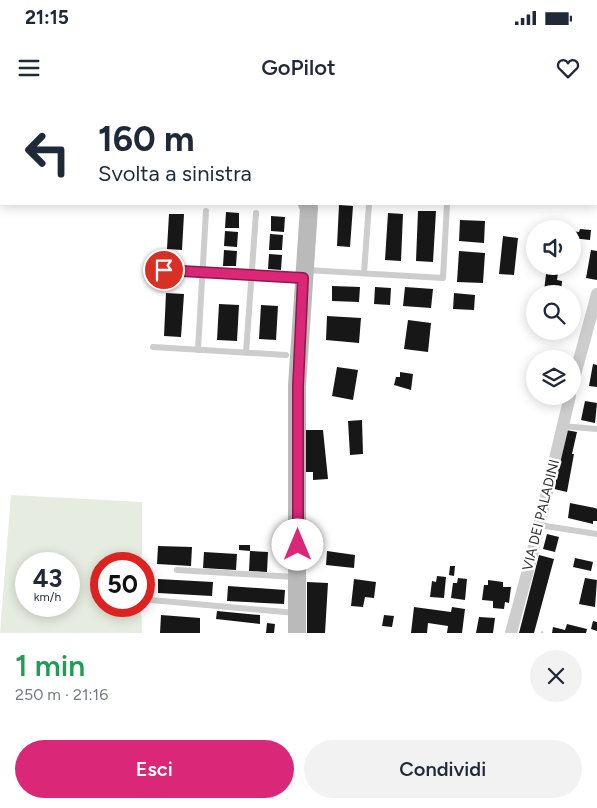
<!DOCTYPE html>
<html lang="it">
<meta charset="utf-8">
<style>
body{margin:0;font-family:Figtree,sans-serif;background:#f2f2f3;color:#1f2937;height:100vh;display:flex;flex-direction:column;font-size:19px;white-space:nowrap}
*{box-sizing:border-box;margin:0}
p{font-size:16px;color:#747a83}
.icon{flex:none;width:28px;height:28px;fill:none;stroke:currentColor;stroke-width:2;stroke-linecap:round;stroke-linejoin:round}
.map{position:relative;height:533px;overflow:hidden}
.details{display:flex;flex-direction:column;background:#fff;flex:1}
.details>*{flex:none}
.top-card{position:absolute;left:0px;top:0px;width:598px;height:105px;box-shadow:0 2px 12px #0003;background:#fff;color:#1f2937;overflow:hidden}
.fabs{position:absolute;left:526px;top:120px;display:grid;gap:10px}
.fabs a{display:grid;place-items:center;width:55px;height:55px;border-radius:50%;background:#fff;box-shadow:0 2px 12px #0003;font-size:25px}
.speed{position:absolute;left:15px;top:452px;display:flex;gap:10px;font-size:25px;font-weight:700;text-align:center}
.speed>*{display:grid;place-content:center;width:65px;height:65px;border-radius:50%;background:#fff;box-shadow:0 2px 12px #0003;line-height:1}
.speed small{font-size:12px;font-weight:400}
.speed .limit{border:8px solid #d22;background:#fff;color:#111}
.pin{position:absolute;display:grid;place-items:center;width:42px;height:42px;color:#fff;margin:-21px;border:2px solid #fff;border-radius:50%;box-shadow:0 1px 5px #0007}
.me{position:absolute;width:55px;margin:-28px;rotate:0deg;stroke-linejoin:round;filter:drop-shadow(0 0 4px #0008)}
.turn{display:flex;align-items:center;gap:18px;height:105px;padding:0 15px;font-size:22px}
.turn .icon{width:65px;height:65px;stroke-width:2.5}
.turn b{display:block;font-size:35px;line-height:42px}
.round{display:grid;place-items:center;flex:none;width:52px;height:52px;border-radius:26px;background:#f2f2f3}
.head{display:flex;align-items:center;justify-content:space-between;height:85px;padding:0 15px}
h1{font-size:30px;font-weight:600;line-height:38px;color:#1e9e55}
.primary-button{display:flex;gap:10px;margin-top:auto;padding:10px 15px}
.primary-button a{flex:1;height:58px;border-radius:30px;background:#db2777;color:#fff;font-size:20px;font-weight:600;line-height:58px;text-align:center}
.primary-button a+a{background:#f2f2f3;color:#1f2937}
.status{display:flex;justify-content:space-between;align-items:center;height:35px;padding:0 25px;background:#fff;direction:ltr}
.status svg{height:14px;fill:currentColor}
header{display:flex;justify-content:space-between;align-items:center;height:65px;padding:0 15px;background:#fff;font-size:22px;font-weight:600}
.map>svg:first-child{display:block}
.green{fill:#e6ecdf;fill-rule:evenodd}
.building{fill:#171717}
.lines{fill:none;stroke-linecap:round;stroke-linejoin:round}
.path{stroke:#cdcdcd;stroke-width:2;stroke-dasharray:2.5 2.5;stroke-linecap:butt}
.service{stroke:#cdcdcd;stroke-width:6}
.minor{stroke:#cdcdcd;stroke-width:12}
.tertiary{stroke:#cdcdcd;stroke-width:16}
.secondary{stroke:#bababa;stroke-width:18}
.route-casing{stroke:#8e194d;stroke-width:12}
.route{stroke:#db2777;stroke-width:9}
.labels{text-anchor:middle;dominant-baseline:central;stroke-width:5;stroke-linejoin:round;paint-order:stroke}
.street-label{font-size:14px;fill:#303030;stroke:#fff}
</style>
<div class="status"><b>21:15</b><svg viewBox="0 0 49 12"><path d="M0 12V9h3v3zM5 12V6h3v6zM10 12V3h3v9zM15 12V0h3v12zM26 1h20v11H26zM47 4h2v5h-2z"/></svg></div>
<header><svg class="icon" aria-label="menu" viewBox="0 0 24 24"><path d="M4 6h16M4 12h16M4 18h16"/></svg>GoPilot<svg class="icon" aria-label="heart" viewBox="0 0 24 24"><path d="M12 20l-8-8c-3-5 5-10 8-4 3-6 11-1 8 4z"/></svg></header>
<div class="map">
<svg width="597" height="533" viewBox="0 0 597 533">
<rect width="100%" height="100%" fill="#fff"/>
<path class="green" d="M124,0H307L306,1Z
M11,395L142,402V464H101V506H141L142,533H0ZM26,464H69V506H26Z"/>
<path class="building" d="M339,105L353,106L350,147L337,146Z
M418,111H436L433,162L416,161Z
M226,112L239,113V128H225Z
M388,113L403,114L401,161L385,160Z
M169,114H184L182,150L167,149Z
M271,116L285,117L284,132L271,131Z
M460,120L485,121L484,143L459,141Z
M580,129L591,130L590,140L572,138V131L579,132Z
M225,131L238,132L237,147L224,146Z
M270,134L283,135L282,150H269Z
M503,136L518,138L514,175L499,174Z
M224,150L237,151L236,166H223Z
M591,150L597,151V180L586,178Z
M459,151L485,153L483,183L457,182Z
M269,154L282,155L281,170L268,169Z
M547,166H559L557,180L562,181L561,193L544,191Z
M332,186L360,187L359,202L332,201Z
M375,187L391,188L390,205L374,204Z
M405,187L433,189L431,208L403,206Z
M166,193L184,194L181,237L164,236Z
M454,193L475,195L474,210L453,209Z
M219,204L239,205L237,241L217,240Z
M261,205L278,206L276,240L259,239Z
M327,216L361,218L359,243L326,240Z
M408,220L431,223L428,252L404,249Z
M593,264L597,265V287L589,286Z
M337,267L358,270L353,300L332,296Z
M400,272L413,274L411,290L394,285L396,277H400Z
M585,301L597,303L595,323L581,320Z
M362,320L363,354L350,355L348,321Z
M305,330H323L328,379L313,380V372H305Z
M566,330L577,332L572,354H574L567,392L554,389Z
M570,403L595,408L597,409V421H593V424L568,418Z
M547,434L559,437L555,452L543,449Z
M239,445H250V451L268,452L267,472L249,471L250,451L239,450Z
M158,446L192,447L191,466L157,464Z
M327,451L355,455L354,468L326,465Z
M204,452L237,454L236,470L203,468Z
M539,455L554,459L534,533H519Z
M575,458L593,462L591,471L573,467Z
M450,466H455L454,476L449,475Z
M437,476L446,477L444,498L430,497L432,481L436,482Z
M458,478L467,479L465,500L451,498L453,483H457Z
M585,478L597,480L595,507L579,504Z
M158,479L213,482L212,496L158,493Z
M354,479L376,482L374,498L365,497L363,507L351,506Z
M488,480L503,482V487H511L509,503L505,502L504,509L493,508V501L482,500L484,485H488Z
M307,482L328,483L325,533H307Z
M228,486L285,490L284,504L227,501Z
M414,507L451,512L452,507L465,509L462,533H447L448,526L428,523L427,533H411Z
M217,511L260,515V524L216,519Z
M161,515L200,518V533H160Z
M384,515L394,516L392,527L382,526Z
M479,517L495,518L493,533H476Z
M593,521L597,522V531L591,529Z
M267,523L275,524L274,533H266Z
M567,524L587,529L586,533H552L553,527L565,530Z"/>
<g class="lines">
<path class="path" d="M541,532L544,533"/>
<path class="service" d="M164,169L302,178
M306,170L443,178L447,104
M364,173L369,104
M153,247L286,255
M198,250L206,111
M246,253L256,113
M562,326L597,329
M539,425L597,434
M177,470L295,477
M151,500L296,513"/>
<path class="minor" d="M572,286L597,194
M511,533L531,459L570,296"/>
<path class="tertiary" d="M596,95H597"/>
<path class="secondary" d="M317,1V0
M297,533V286L309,108L307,104"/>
</g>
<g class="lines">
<g class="route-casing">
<path id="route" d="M164,170L303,178L298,286V445"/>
</g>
<use href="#route" class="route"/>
</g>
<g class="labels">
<g class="street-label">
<text transform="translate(541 415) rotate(-76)">VIA DEI PALADINI</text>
</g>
</g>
</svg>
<div class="fabs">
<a><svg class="icon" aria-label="sound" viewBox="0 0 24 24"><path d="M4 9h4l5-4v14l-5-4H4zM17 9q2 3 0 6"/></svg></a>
<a><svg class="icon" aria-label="search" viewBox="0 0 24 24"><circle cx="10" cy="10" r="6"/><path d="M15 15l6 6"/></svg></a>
<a><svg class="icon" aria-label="layers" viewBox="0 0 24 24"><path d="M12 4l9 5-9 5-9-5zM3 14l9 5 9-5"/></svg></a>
</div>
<div class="speed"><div>43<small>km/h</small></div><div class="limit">50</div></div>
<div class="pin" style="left:164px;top:170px;background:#d93025"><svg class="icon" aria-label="arrive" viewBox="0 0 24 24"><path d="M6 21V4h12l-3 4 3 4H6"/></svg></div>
<svg class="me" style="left:298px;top:445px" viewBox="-20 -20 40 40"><circle r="19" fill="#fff"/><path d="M0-13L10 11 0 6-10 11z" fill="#db2777"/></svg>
<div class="top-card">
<div class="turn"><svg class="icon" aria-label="left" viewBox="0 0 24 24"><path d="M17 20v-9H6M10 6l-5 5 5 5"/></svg><div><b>160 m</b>Svolta a sinistra</div></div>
</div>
</div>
<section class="details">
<div class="head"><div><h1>1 min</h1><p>250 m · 21:16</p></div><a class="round"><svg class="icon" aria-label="close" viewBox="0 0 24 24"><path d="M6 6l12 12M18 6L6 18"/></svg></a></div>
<div class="primary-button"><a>Esci</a><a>Condividi</a></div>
</section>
